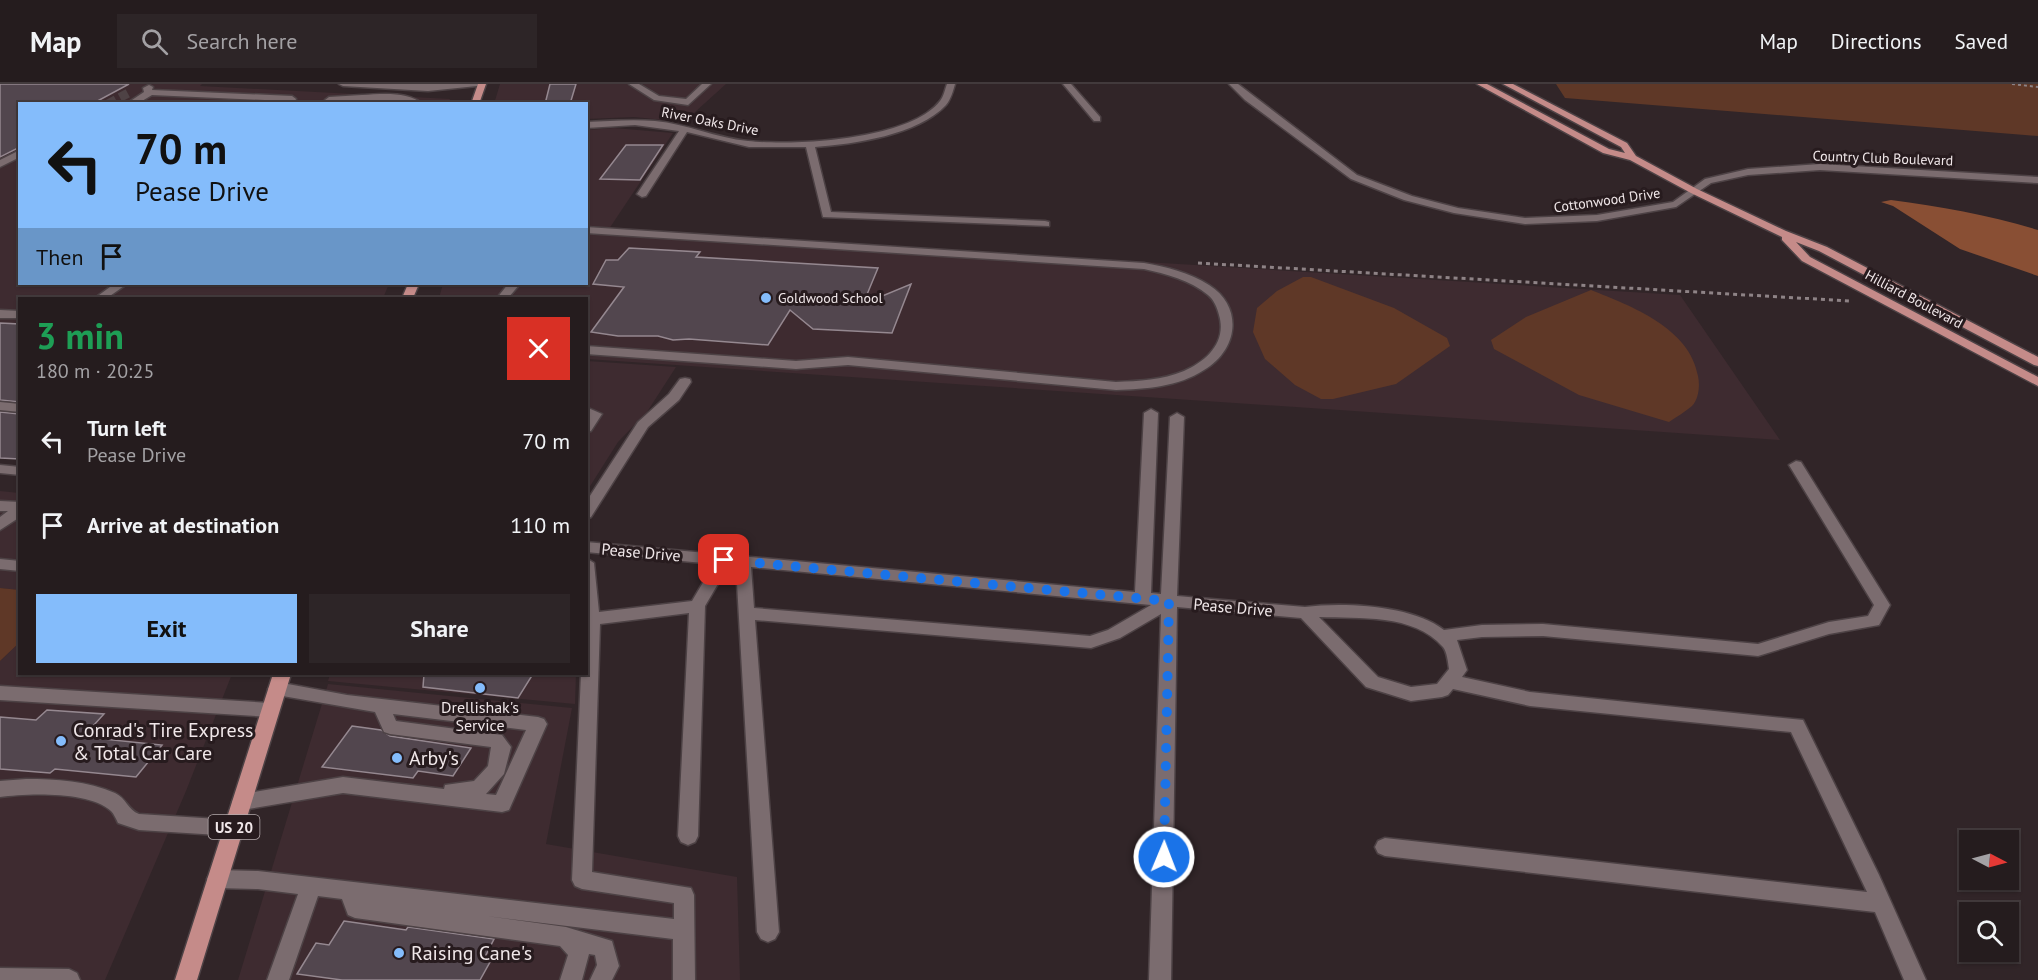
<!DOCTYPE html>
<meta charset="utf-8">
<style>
body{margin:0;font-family:"PT Sans",sans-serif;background:#2d2527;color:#f1f3f6;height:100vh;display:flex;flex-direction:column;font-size:22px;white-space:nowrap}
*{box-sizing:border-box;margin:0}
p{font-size:20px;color:#a3a1a4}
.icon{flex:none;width:33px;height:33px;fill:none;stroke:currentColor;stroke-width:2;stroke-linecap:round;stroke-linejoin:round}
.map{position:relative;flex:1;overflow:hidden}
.panel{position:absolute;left:18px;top:213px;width:570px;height:378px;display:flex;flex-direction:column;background:#251c1e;border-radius:0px;box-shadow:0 2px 4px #0004,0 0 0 2px #423a3c}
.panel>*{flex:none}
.top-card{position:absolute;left:18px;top:18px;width:570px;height:183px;border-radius:0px;box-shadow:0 2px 4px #0004,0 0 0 2px #423a3c;background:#84bcfb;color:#111;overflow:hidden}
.needle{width:39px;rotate:96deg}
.buttons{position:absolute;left:1959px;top:746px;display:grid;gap:12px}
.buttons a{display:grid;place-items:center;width:60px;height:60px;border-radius:0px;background:#251c1e;box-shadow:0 2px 4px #0004,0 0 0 2px #423a3c;font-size:30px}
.pin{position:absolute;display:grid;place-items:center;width:51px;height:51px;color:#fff;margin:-26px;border-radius:12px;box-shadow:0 3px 9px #0006}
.me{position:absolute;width:66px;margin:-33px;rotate:1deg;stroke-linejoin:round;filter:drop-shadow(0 0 4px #0008)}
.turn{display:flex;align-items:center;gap:21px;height:126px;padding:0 18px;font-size:27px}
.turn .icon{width:78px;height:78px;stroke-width:2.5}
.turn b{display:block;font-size:42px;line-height:51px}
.then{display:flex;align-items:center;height:57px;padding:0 18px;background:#0003;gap:12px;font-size:22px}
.round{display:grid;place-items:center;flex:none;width:63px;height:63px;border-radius:0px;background:#2d2527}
.summary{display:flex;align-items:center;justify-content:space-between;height:102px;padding:0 18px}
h1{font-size:36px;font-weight:800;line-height:45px;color:#1e9e55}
.primary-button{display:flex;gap:12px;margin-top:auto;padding:12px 18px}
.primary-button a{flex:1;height:69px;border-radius:0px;background:#84bcfb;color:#111;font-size:24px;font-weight:800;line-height:69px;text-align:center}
.primary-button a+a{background:#2d2527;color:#f1f3f6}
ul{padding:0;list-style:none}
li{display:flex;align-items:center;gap:18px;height:84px;padding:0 18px}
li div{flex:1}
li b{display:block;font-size:22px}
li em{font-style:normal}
header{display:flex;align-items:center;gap:36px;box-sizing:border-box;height:84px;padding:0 30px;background:#251c1e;border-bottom:2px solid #423a3c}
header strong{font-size:28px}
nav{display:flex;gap:33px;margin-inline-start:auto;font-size:21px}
.search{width:420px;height:54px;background:#2d2527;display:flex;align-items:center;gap:15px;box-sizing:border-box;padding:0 21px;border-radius:0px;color:#a3a1a4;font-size:22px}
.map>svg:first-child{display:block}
.built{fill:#3e2b30}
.green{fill:#5f3827}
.forest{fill:#894f34}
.building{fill:#52464e;stroke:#958890;stroke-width:1.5}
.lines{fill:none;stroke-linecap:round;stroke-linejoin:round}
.minor-tunnel{stroke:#4e4245;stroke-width:9;stroke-dasharray:9 4.5;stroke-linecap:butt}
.minor-casing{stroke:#4d4245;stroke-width:3}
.major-casing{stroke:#4d4245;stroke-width:3}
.path-far1{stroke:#8e8386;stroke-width:2;stroke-dasharray:3 3;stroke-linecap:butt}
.path{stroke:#8e8386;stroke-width:3;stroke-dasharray:4 4;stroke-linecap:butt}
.minor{fill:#7b6c6f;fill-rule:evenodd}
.major{fill:#c58b89;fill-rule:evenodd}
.route{stroke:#1a73e8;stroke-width:10;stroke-dasharray:0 18}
.poi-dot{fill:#84bcfb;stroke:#271b1e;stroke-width:2}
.labels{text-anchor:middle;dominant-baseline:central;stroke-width:6;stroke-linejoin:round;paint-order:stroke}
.far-street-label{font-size:14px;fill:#f0e7e9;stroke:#271b1e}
.far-poi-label{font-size:14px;fill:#f0e7e9;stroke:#271b1e;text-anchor:start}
.shield{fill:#271b1e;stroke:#b4aaac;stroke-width:1.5}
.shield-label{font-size:15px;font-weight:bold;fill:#f0e7e9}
.street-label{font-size:16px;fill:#f0e7e9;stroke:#271b1e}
.poi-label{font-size:16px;fill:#f0e7e9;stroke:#271b1e}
.near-poi-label{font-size:20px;fill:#f0e7e9;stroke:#271b1e;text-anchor:start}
</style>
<header>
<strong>Map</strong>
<div class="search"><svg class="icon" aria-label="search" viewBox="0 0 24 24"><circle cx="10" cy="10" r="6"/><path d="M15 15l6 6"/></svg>Search here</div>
<nav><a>Map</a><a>Directions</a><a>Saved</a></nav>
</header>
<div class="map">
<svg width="2038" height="896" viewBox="0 0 2038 896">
<rect width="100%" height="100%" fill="#312528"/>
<path class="built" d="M0,0H202L200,2L450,15L449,20H20V200H389L383,214H20L19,339L0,337Z
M500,0H726L684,38L634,33L587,35L586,20H494Z
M614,44L673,49L609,145L1680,211L1780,356L587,275L586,214H439L443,200H586L587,46Z
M587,277L676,283L647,328L618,358L587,407Z
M0,407L19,409V506L0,504Z
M19,559L20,590H232L186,707L105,896H0V577Z
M330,590H576L575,620L328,597Z
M328,600L572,624L546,760L737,793L740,896H238Z"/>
<path class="green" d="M1556,0H2038V52L1565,14Z
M1303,193H1311L1394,224L1447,254L1450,262L1396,300L1333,315H1321L1295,301L1265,275L1253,248L1257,224L1277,207Z
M1591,206C1631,222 1690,244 1698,292C1700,301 1699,315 1692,322C1685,328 1676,333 1669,338L1579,311L1494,265L1491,256L1526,233Z
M0,504L20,506L19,559L0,577Z"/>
<path class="forest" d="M1891,116C1941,123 1990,131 2038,146V192L1960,165L1893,122L1881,118Z"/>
<path class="building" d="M0,0H129L92,20H20V63L0,73Z
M550,0H576L570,20H545Z
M626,61H663L640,96L600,95Z
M629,164L700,168L696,173L878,184L863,220L911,200L892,249L813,245L790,226L768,261L689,255L673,256L658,252H618L591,248L624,203L593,200L606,176H618Z
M0,239L20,240V318L0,316Z
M0,328L20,330V375L0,374Z
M424,590H533L518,614L423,603Z
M47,626L104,630L83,653L162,661L136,693L55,685L50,689L0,685V633L36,636Z
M352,642L381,646L390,652L471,664L453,692L418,687L413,694L322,683Z
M344,837L406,846L408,843L494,855L483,877L490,878L480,896H342L297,890L316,859L329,861Z"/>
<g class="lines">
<path class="minor-tunnel" d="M108,20L130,8"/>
<g class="minor-casing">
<path id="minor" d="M339,0H481L477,2L428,7L343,2Z
M629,0H639L659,12L686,15L702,0H711L688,21L654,16Z
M947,0H955C953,7 951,15 946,21C918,51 854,60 815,63L831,128L1045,137L1049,138V142L823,133L806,63H749L687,48L646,112L642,113L637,110L679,47L635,41L586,44V38C609,37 632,35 655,37C687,40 716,54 748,57C794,62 910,56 940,17C944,12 945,5 947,0Z
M1063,0H1071L1100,33V37H1094Z
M1229,0H1238L1357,91L1412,112L1458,124L1525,134L1597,131L1673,118L1705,95L1748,85L1820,80L2038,93V99L1820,86L1748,91L1711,99L1676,123L1597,137L1525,140L1454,129L1404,116L1351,95L1245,16Z
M149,1L153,3L152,6L292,12L296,15L294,20H285L286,17L152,11L137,20H126L144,8L143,4Z
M362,11C382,10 407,7 423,20L390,16L329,19L325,16L329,13Z
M20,66V73L0,83V76Z
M586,143L1144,179C1166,183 1189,188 1209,201C1244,223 1238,266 1204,286C1178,303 1146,305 1116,306L848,281L796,285L586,270V262L796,277L848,273L1116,298C1139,297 1162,296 1184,287C1207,277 1227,258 1219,231C1217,223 1214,216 1208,211C1190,196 1166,190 1144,185L586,149Z
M114,200H127L107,214H95Z
M508,200H520L508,214H497Z
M0,226L20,227V234H0Z
M685,294L690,295L691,298L679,316L648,343L591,433L586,435V418L638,338L669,310L680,295Z
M0,318L20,320V328L0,326Z
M586,323L602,330L591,347L586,348Z
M1151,325L1158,329L1151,509L1161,510L1170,333L1177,329L1184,333L1177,512L1305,523C1343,518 1412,521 1444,546L1482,541L1543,540L1758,560L1829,538L1868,532L1874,521L1789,381L1796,377L1801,378L1890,521L1879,541L1829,550L1758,572L1543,552L1482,553L1457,556L1467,586L1462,593L1530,608L1803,636L1879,791L1926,896H1904L1875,828L1385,772L1378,769L1375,763L1378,757L1385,754L1867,808L1791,648L1530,622L1453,605L1448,611L1442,613L1411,617L1366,603L1301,534L1177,523L1171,896H1149L1161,530L1120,554L1091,564L755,536L779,848L775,855L768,858L761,855L757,848L736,482L729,481L705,522L698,752L695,758L688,761L681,758L678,752L689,529L600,540L592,788L691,804L694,811L695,896H673V855L486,832L566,843L612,857L619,882L612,896H590L597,881L595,871L589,870L582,896H560L568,871L560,862L355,834L348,831L342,815L318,812L289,896H267L298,810L258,805L217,804L210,801L207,795L210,789L217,786L258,787L674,835V819L582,805L575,802L572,796L581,590H586V474L594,479L599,528L692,517L714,480L586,468V458L1135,508L1144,329ZM751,483L1151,521L1108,546L1090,552L754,524ZM1319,533C1359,535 1413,529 1443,563C1447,568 1448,578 1449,585L1437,600L1411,603L1378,593Z
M0,381L20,383V391L0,389Z
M0,417L20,418V433L0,446V433L8,427H0Z
M0,475L20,477V487L0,485Z
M277,598L347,611L538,633L544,635L547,640L509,726L502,728L343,709L242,726L235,724L232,718L235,712L242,710L343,693L444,705L445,701L474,697L488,682L491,663L390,650L384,648L375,628L271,610L268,605L271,600ZM393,630L526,646L496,711L486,710L504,690L511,663L502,651L396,637Z
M0,602L270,619L276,621L279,626L276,631L270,633L0,616Z
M26,695C56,695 88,697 115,709C126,714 128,726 139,730L234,736L241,738L244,744L241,750L234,752L139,746L118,739C116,735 114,730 111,727C90,707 27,709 0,713V697Z
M0,884L69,885L77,889L80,896H0Z"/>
</g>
<g class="major-casing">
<path id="major" d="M478,0H486L479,20H471Z
M1477,0H1487L1609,65L1625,69L1621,63L1503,0H1513L1627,59L1636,72L1697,105L1786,147L1827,163L2038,273V282L2034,281L1819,167L1796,158L1810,173L2038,293V302L1802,177L1782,156V153L1691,109L1630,76L1603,69Z
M408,200H419L413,214H402Z
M273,590H291L197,896H175Z"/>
</g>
<path class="path-far1" d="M2012,0L2038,3"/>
<path class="path" d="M1198,179L1850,217"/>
<use href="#minor" class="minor"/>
<use href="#major" class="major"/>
</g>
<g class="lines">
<path class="route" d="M724,476L1169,517L1164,773"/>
</g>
<g class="poi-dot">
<circle cx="766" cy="214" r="6"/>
<circle cx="480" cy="604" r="6"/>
<circle cx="61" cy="657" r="6"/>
<circle cx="397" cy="674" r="6"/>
<circle cx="399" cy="869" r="6"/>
</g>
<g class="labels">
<g class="far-street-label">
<text transform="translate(710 37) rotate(11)">River Oaks Drive</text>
<text transform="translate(1883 74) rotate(2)">Country Club Boulevard</text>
<text transform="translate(1607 116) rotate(-8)">Cottonwood Drive</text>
<text transform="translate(1914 215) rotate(28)">Hilliard Boulevard</text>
</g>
<g class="far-poi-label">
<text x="778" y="214">Goldwood School</text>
</g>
<rect class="shield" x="208.5" y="731" width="51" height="24" rx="4.5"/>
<g class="shield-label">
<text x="234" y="743">US 20</text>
</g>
<g class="street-label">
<text transform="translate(641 468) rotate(5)">Pease Drive</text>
<text transform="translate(1233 523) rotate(5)">Pease Drive</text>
</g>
<g class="poi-label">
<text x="480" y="623">Drellishak's<tspan x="480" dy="18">Service</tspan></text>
</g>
<g class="near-poi-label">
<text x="73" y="646">Conrad's Tire Express<tspan x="73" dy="23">&amp; Total Car Care</tspan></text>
<text x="409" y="674">Arby's</text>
<text x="411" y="869">Raising Cane's</text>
</g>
</g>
</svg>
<div class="buttons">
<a><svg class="needle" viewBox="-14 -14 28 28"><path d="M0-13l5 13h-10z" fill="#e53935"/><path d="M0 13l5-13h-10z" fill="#a3a1a4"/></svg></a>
<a><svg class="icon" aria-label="search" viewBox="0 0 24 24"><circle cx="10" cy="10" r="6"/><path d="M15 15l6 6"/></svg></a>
</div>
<div class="pin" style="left:724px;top:476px;background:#d93025"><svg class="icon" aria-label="arrive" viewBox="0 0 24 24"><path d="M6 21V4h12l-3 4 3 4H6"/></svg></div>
<svg class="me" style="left:1164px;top:773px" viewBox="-20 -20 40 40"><circle r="17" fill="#1a73e8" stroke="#fff" stroke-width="3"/><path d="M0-11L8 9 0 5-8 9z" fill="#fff"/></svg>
<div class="top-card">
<div class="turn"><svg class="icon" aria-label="left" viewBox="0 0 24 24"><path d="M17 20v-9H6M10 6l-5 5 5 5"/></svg><div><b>70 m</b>Pease Drive</div></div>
<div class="then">Then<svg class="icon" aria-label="arrive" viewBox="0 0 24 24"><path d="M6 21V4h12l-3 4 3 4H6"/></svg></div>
</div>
<section class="panel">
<div class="summary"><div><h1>3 min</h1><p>180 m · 20:25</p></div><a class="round" style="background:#d93025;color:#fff"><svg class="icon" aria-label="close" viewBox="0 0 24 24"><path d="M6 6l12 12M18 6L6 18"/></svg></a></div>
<ul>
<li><svg class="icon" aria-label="left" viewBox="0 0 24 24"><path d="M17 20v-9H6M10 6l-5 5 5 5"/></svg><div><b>Turn left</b><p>Pease Drive</p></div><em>70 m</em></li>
<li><svg class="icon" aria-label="arrive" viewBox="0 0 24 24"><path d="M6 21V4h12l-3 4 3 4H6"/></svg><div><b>Arrive at destination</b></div><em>110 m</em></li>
</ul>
<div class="primary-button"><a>Exit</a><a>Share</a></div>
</section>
</div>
